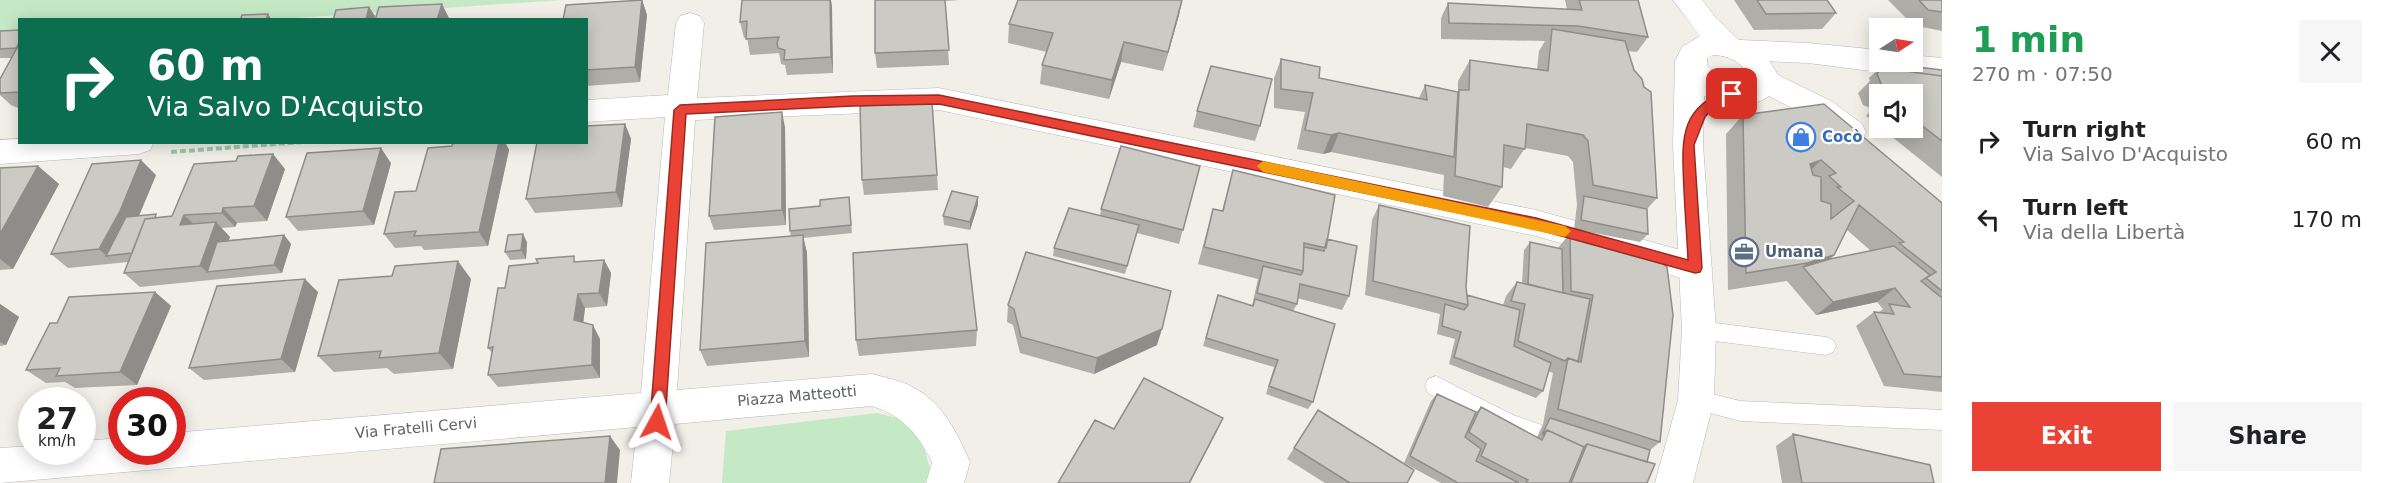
<!DOCTYPE html>
<meta charset="utf-8">
<style>
body{margin:0;font-family:"DejaVu Sans",sans-serif;background:#f6f6f6;color:#202124;height:100vh;display:flex;flex-direction:column;font-size:22px;white-space:nowrap}
*{box-sizing:border-box;margin:0}
p{font-size:20px;color:#757577}
.icon{flex:none;width:33px;height:33px;fill:none;stroke:currentColor;stroke-width:2;stroke-linecap:round;stroke-linejoin:round}
.map{position:relative;flex:1;overflow:hidden}
.details{display:flex;flex-direction:column;background:#fff;width:450px}
.details>*{flex:none}
.banner{position:absolute;left:18px;top:18px;width:570px;height:126px;border-radius:0px;box-shadow:0 3px 15px #0003;background:#0b6e4f;color:#fff;overflow:hidden}
.needle{width:39px;rotate:78deg}
.buttons{position:absolute;left:1869px;top:18px;display:grid;gap:12px}
.buttons a{display:grid;place-items:center;width:54px;height:54px;border-radius:0px;background:#fff;box-shadow:0 3px 15px #0003;font-size:30px}
.speed{position:absolute;left:18px;top:387px;display:flex;gap:12px;font-size:30px;font-weight:700;text-align:center}
.speed>*{display:grid;place-content:center;width:78px;height:78px;border-radius:50%;background:#fff;box-shadow:0 3px 15px #0003;line-height:1}
.speed small{font-size:15px;font-weight:400}
.speed .limit{border:9px solid #d22;background:#fff;color:#111}
.pin{position:absolute;display:grid;place-items:center;width:51px;height:51px;color:#fff;margin:-26px;border-radius:12px;box-shadow:0 3px 9px #0006}
.me{position:absolute;width:66px;margin:-33px;rotate:5deg;stroke-linejoin:round;filter:drop-shadow(0 0 4px #0008)}
.turn{display:flex;align-items:center;gap:21px;height:126px;padding:0 30px;font-size:27px}
.turn .icon{width:78px;height:78px;stroke-width:2.5}
.turn b{display:block;font-size:42px;line-height:51px}
.round{display:grid;place-items:center;flex:none;width:63px;height:63px;border-radius:0px;background:#f6f6f6}
.overview{display:flex;align-items:center;justify-content:space-between;height:102px;padding:0 30px}
h1{font-size:36px;font-weight:700;line-height:45px;color:#1e9e55}
.primary-button{display:flex;gap:12px;margin-top:auto;padding:12px 30px}
.primary-button a{flex:1;height:69px;border-radius:0px;background:#ea4335;color:#fff;font-size:24px;font-weight:700;line-height:69px;text-align:center}
.primary-button a+a{background:#f6f6f6;color:#202124}
ul{padding:0;list-style:none}
li{display:flex;align-items:center;gap:18px;height:78px;padding:0 30px}
li div{flex:1}
li b{display:block;font-size:22px}
li em{font-style:normal}
main{display:flex;flex:1;min-height:0}
.map>svg:first-child{display:block}
.green{fill:#c5e8c5}
.lines{fill:none;stroke-linecap:round;stroke-linejoin:round}
.service-casing{stroke:#b5b8bc;stroke-width:1}
.minor-casing{stroke:#b5b8bc;stroke-width:1}
.tertiary-casing{stroke:#b5b8bc;stroke-width:1}
.path{stroke:#9cc7a9;stroke-width:4;stroke-dasharray:6 3;stroke-linecap:butt}
.service{fill:#fff;fill-rule:evenodd}
.minor{fill:#fff;fill-rule:evenodd}
.tertiary{fill:#fff;fill-rule:evenodd}
.wall{fill:#afaea9;fill-rule:evenodd}
.shaded-wall{fill:#8f8d8a}
.building{fill:#cccac5;stroke:#8f8d8a;stroke-width:1.5;fill-rule:evenodd}
.route{fill:#ea4335;stroke:#982c22;stroke-width:1.5}
.slow{fill:#f59e0b}
.labels{text-anchor:middle;dominant-baseline:central;stroke-width:4.5;stroke-linejoin:round;paint-order:stroke}
.shop-label{font-size:15px;font-weight:bold;fill:#366cbe;stroke:#fff;text-anchor:start}
.service-label{font-size:15px;font-weight:bold;fill:#4e5e75;stroke:#fff;text-anchor:start}
.street-label{font-size:15px;fill:#5f6368;stroke:#fff}
</style>
<main>
<div class="map">
<svg width="1942" height="483" viewBox="0 0 1942 483">
<rect width="100%" height="100%" fill="#f1efe8"/>
<path class="green" d="M0,0H562L280,19L20,20L19,38L0,39Z
M877,413L901,419L922,439L930,469L925,483H722L726,431Z"/>
<g class="lines">
<g class="service-casing">
<path id="service" d="M1699,321L1826,337L1833,340L1836,346L1833,352L1826,355L1699,339L1692,336L1689,330L1692,324Z
M1436,376L1513,415L1570,435L1573,442L1570,449L1562,452L1499,430L1428,393L1425,386L1428,379Z
M1696,390L1740,401L1942,410V430L1740,421L1688,407L1685,400L1688,393Z"/>
</g>
<g class="minor-casing">
<path id="minor" d="M690,13L700,16L704,23L697,98L939,88L1536,210L1695,254L1707,258L1712,268L1707,278L1695,282L1536,236L939,110L695,120L677,390L872,374C886,378 904,381 916,389C944,405 957,433 970,462L964,483H926L932,462C918,434 903,416 872,406L675,424L669,483H631L637,427L0,483V448L32,446V452H82V441L122,438V452H172V433L641,393L665,117L586,122V100L668,95L676,23L680,16Z
M1740,40L1808,43L1880,50V62H1912V55L1942,58V80L1808,63L1740,60L1730,57L1726,50L1730,43Z
M20,139V142H154L150,150L139,154L0,164V140Z"/>
</g>
<g class="tertiary-casing">
<path id="tertiary" d="M1673,0H1702L1716,18L1738,39L1764,52L1778,75L1833,102L1862,124L1866,132L1862,140L1851,144L1840,140L1811,118L1769,96C1749,110 1725,107 1704,96L1703,145L1716,330L1714,400L1693,483H1655L1678,400L1682,330L1673,145L1675,61L1682,47L1700,36ZM1713,55C1728,55 1745,63 1750,79C1737,92 1715,77 1707,65V58Z"/>
</g>
<path class="path" d="M171,152L303,142"/>
<use href="#service" class="service"/>
<use href="#minor" class="minor"/>
<use href="#tertiary" class="tertiary"/>
</g>
<path class="wall" d="M642,0L647,15L640,82L586,86V20Z
M742,0H831L833,73L787,75L785,65L781,64L779,53L750,55L747,37L744,38L740,22Z
M875,0H960L945,1L949,65L877,68L875,53Z
M1182,0L1179,15L1163,71L1121,62L1109,99L1040,84L1042,65L1047,52L1008,43L1009,24Z
M1565,0H1638L1648,37L1637,52L1628,51L1657,198L1647,209L1648,234L1640,242L1574,229L1577,205L1573,162L1568,156L1525,148L1511,169L1503,167L1502,187L1488,207L1443,196L1444,174V175L1331,152L1323,154L1297,149L1305,112L1274,108V78L1281,59L1319,78L1419,98L1425,85L1458,92V81L1470,60L1537,70L1539,51L1545,41L1441,39V18L1448,3L1567,9Z
M1734,0H1827L1836,13L1822,29L1754,30Z
M1888,0H1942V31L1913,25Z
M20,30V108H18L11,105L0,95V79L12,58H0V31Z
M1885,63L1942,70V177L1881,128H1912V94H1880V126L1866,116L1872,109L1863,105L1858,93L1870,81L1869,78Z
M1197,111L1260,126L1255,141L1193,127Z
M1743,115L1942,203V392L1884,386L1856,326L1874,312L1878,313L1883,309L1877,302L1816,315L1787,281L1728,290L1726,134ZM1847,230L1871,251L1830,259L1834,255Z
M625,124L631,139L622,207L535,213L526,199Z
M785,127L786,225L714,230L709,216Z
M499,142H505L509,150L488,246L424,250L421,246L395,248L384,234L416,191Z
M391,163L374,225L298,231L286,217Z
M38,166L59,184L13,269L0,270V168Z
M1200,166L1179,244L1137,233L1125,274L1053,256L1054,248L1100,216L1101,209Z
M285,169L267,221L237,223L235,227L221,228L230,237L228,240L284,235L291,244L282,273L140,287L124,273L128,262L68,268L51,254L156,175L139,216L159,217L172,216Z
M1233,170L1327,239L1349,296L1342,310L1297,298V304L1293,311L1313,402L1308,409L1266,394L1274,367L1203,346L1218,295L1252,306L1258,279L1198,264L1213,209L1222,211Z
M937,175L938,190L864,195L862,180Z
M978,197V205L970,230L944,225L943,216Z
M850,205L852,233L803,238L807,253L809,357L707,366L700,350L791,236L790,231L820,206Z
M1379,205L1466,287L1467,295L1503,305L1506,296L1517,282L1522,283L1524,250L1530,242L1558,248L1570,233L1613,247L1660,442L1650,450L1647,462V483H1441L1404,463L1431,401L1437,394L1476,412L1481,407L1537,437L1543,424L1553,373L1548,371L1543,391L1536,398L1449,364L1455,339L1437,334L1440,314L1365,295L1372,220Z
M527,242L526,259L510,260L505,252Z
M604,260L611,273L607,306L585,308L583,323L600,339V378L498,387L488,375L492,353L488,348L505,288L577,261Z
M471,279L453,369L394,374L387,368L334,372L318,356Z
M155,292L171,306L137,385L75,388L65,382L46,383L26,370L57,323Z
M318,292L295,372L204,380L189,368Z
M0,304L19,317L6,345L0,346Z
M1008,305L1157,345L1094,374L1020,353L1013,325L1007,322Z
M977,330L976,346L859,356L856,340Z
M1793,434L1934,483H1782L1776,446Z
M1294,448L1407,483H1325L1287,459Z"/>
<path class="shaded-wall" d="M642,0L647,15L640,82L635,67Z
M830,0H831L832,6L833,73L831,57Z
M1182,0L1179,15L1163,71L1168,52Z
M442,4L450,20H437Z
M369,7L375,16L374,20H366Z
M268,14L272,20H266Z
M1124,42L1121,62L1109,99L1112,80Z
M782,112L785,127L786,225L782,210Z
M625,124L631,139L622,207L616,192Z
M1339,133L1331,152L1323,154L1331,135Z
M499,142H505L509,150L488,246L479,232Z
M381,148L391,163L374,225L363,211Z
M273,154L285,169L267,221L254,206Z
M141,160L156,175L135,225L106,256L116,264L99,249Z
M1821,160L1802,179L1810,164Z
M38,166L59,184L13,269L0,259V234Z
M978,197V205L970,230V222Z
M223,208L237,223L235,227L222,213Z
M184,215L199,229L180,225Z
M216,222L230,237L218,271L207,272L200,266Z
M523,234L527,242L526,259L521,250Z
M284,235L291,244L282,273L274,265Z
M803,235L807,253L809,357L805,341Z
M1834,255L1814,273L1803,267L1807,263Z
M604,260L611,273L607,306L599,293Z
M458,261L471,279L453,369L439,353Z
M305,279L318,292L295,372L281,359Z
M1895,288L1877,302L1816,315L1833,302Z
M155,292L171,306L137,385L120,372Z
M578,294L585,308L582,333L574,320Z
M0,304L19,317L6,345L0,342Z
M593,325L600,339V378L592,365Z
M1162,329L1157,345L1094,374L1097,358Z
M1223,418L1216,433L1190,483H1189Z
M610,436L620,450L617,483H605Z"/>
<path class="building" d="M642,0L635,67L586,70V20H563L566,5Z
M742,0H830L831,57L784,60L785,50L778,48L777,43L779,37L746,39L747,21L740,22Z
M875,0H945L949,50L875,53Z
M1018,0H1182L1168,52L1124,42L1112,80L1042,65L1053,33L1009,24Z
M1579,0H1638L1648,37L1578,26L1449,23L1448,3L1582,10Z
M1757,0H1827L1836,13L1766,14Z
M1919,0H1942V12L1928,10Z
M442,4L437,20H375L379,7Z
M369,7L366,20H333L336,10Z
M268,14L266,20H240L242,15Z
M1552,29L1625,41L1634,70L1642,79L1644,87L1651,92L1657,198L1593,185L1588,141L1583,135L1527,124L1525,149L1504,145L1502,187L1455,176L1459,90H1469L1470,60L1548,71Z
M20,30V42L16,48L0,49V31Z
M20,47V92L1,93L0,92V79L17,48Z
M1281,59L1320,67L1319,78L1427,100L1425,85L1458,92L1454,157L1339,133L1331,135L1305,130L1313,93L1281,89Z
M1885,63L1942,70V76L1890,69L1885,70Z
M1211,66L1272,79L1260,126L1197,111Z
M1890,69L1942,76V141L1912,118V94H1888L1893,91L1882,86L1877,74L1880,70Z
M932,102L937,175L862,180L860,106Z
M1824,104L1942,203V291L1926,278L1936,272L1899,243L1904,242L1859,205L1834,255L1807,263L1746,273L1743,115ZM1821,160L1836,173L1829,176L1841,187H1837L1854,201L1831,219V204L1821,201V177L1813,175L1810,164Z
M782,112V210L709,216L715,117Z
M625,124L616,192L526,199L537,142H586V126Z
M453,142H499L479,232L414,236L416,231L384,234L395,192L416,191L428,148L452,146Z
M1121,146L1200,166L1183,230L1101,209Z
M381,148L363,211L286,217L307,153Z
M273,154L254,206L223,208L222,213L184,215L180,225L216,222L200,266L124,273L145,219L172,216L194,164L236,161L238,156Z
M141,160L120,211L99,249L51,254L92,164Z
M38,166L0,234V168Z
M1233,170L1335,195L1326,248L1304,243L1303,271L1204,247L1213,209L1223,211Z
M952,191L978,197L970,222L943,216Z
M1584,196L1647,209L1648,234L1581,220Z
M849,197L851,225L790,231L789,209L820,206V200Z
M1379,205L1470,226L1466,287L1468,305L1373,281Z
M1069,208L1139,225L1127,266L1054,248Z
M156,214L155,218L145,219L132,253L106,256L126,217Z
M1570,233L1613,241V247L1651,255L1667,267L1673,315L1660,442L1558,409L1568,358L1581,362L1593,295L1571,291Z
M523,234L521,250L505,252L508,235Z
M284,235L274,265L207,272L217,242Z
M803,235L805,341L700,350L706,243Z
M1327,239L1357,246L1349,296L1300,284L1297,304L1257,293L1263,266L1301,275L1303,271L1304,247L1324,251Z
M1530,242L1562,249L1563,293L1528,284Z
M967,244L977,330L856,340L853,253Z
M1894,246L1930,275L1921,281L1942,298V377L1904,374L1874,312L1894,314L1889,304L1910,307L1895,288L1833,302L1803,267L1830,259Z
M1026,252L1171,291L1162,329L1097,358L1021,337L1014,309L1008,305Z
M574,256V262L604,260L599,293L578,294L574,320L593,325L592,365L488,375L493,347L488,348L498,288H505L509,266L538,263L536,259Z
M458,261L439,353L379,358L381,351L318,356L339,280L392,276L395,266Z
M305,279L281,359L189,368L217,286Z
M1517,282L1590,299L1578,362L1568,358L1565,361L1518,341L1525,304L1511,301Z
M155,292L120,372L56,376L60,368L26,370L50,323H57L69,297Z
M1218,295L1253,306L1255,299L1335,324L1313,402L1269,386L1278,360L1206,338Z
M1467,295L1520,310L1514,346L1551,363L1543,391L1454,357L1461,332L1442,326L1445,304L1464,310L1468,305Z
M1144,378L1223,418L1189,483H1058L1095,420L1114,429Z
M1437,394L1476,412L1465,437L1481,449L1476,461L1519,483H1458L1410,456Z
M1481,407L1542,440L1547,430L1584,447L1569,483H1526L1528,480L1481,456L1486,444L1469,432Z
M1318,410L1414,470L1407,483H1350L1294,448Z
M1550,418L1650,450L1647,462L1587,444L1584,447L1547,430L1542,435Z
M1793,434L1930,465L1934,483H1802Z
M610,436L605,483H434L441,449Z
M1587,444L1655,464L1647,483H1571Z"/>
<path class="route" d="M1732,89L1739,94L1737,97L1713,108L1705,117L1694,145L1702,268L1700,272L1695,273L1536,229L939,104L853,106L686,114L665,422L663,427L657,429L652,427L650,422L674,110L680,105L853,96L939,95L1536,218L1688,260C1687,237 1685,213 1684,190C1682,142 1677,106 1732,89Z"/>
<path class="slow" d="M1263,161L1565,226L1571,231L1565,237L1263,172L1257,166Z"/>
<defs>
<g id="shop-ring" transform="scale(1.5)"><circle r="9.5" fill="#fff" stroke="#3f7fe0" stroke-width="1.5"/><path d="M-5-2.5h2.3a2.7 3.5 0 0 1 5.4 0H5L5.5 6h-11ZM-1.5-2.5h3a1.5 2.3 0 0 0-3 0Z" fill="#3f7fe0"/></g>
<g id="office-ring" transform="scale(1.5)"><circle r="9.5" fill="#fff" stroke="#5c6f8a" stroke-width="1.5"/><path d="M-6-3h4V-5.5h4V-3h4V5H-6ZM-1-4.5V-3h2v-1.5ZM-6 0V1H6V0Z" fill="#5c6f8a"/></g>
</defs>
<g fill-rule="evenodd">
<use href="#shop-ring" x="1801" y="137"/>
<use href="#office-ring" x="1744" y="252"/>
</g>
<g class="labels">
<g class="shop-label">
<text x="1822" y="137">Cocò</text>
</g>
<g class="service-label">
<text x="1765" y="252">Umana</text>
</g>
<g class="street-label">
<text transform="translate(797 396) rotate(-5)">Piazza Matteotti</text>
<text transform="translate(416 428) rotate(-5)">Via Fratelli Cervi</text>
</g>
</g>
</svg>
<div class="buttons">
<a><svg class="needle" viewBox="-14 -14 28 28"><path d="M0-13l5 13h-10z" fill="#e53935"/><path d="M0 13l5-13h-10z" fill="#757577"/></svg></a>
<a><svg class="icon" aria-label="sound" viewBox="0 0 24 24"><path d="M4 9h4l5-4v14l-5-4H4zM17 9q2 3 0 6"/></svg></a>
</div>
<div class="speed"><div>27<small>km/h</small></div><div class="limit">30</div></div>
<div class="pin" style="left:1732px;top:94px;background:#d93025"><svg class="icon" aria-label="arrive" viewBox="0 0 24 24"><path d="M6 21V4h12l-3 4 3 4H6"/></svg></div>
<svg class="me" style="left:657px;top:422px" viewBox="-20 -20 40 40"><path d="M0-17L14 15 0 8-14 15z" fill="#ea4335" stroke="#fff" stroke-width="4"/></svg>
<div class="banner">
<div class="turn"><svg class="icon" aria-label="right" viewBox="0 0 24 24"><path d="M7 20v-9h11M14 6l5 5-5 5"/></svg><div><b>60 m</b>Via Salvo D'Acquisto</div></div>
</div>
</div>
<section class="details">
<div class="overview"><div><h1>1 min</h1><p>270 m · 07:50</p></div><a class="round"><svg class="icon" aria-label="close" viewBox="0 0 24 24"><path d="M6 6l12 12M18 6L6 18"/></svg></a></div>
<ul>
<li><svg class="icon" aria-label="right" viewBox="0 0 24 24"><path d="M7 20v-9h11M14 6l5 5-5 5"/></svg><div><b>Turn right</b><p>Via Salvo D'Acquisto</p></div><em>60 m</em></li>
<li><svg class="icon" aria-label="left" viewBox="0 0 24 24"><path d="M17 20v-9H6M10 6l-5 5 5 5"/></svg><div><b>Turn left</b><p>Via della Libertà</p></div><em>170 m</em></li>
</ul>
<div class="primary-button"><a>Exit</a><a>Share</a></div>
</section>
</main>
